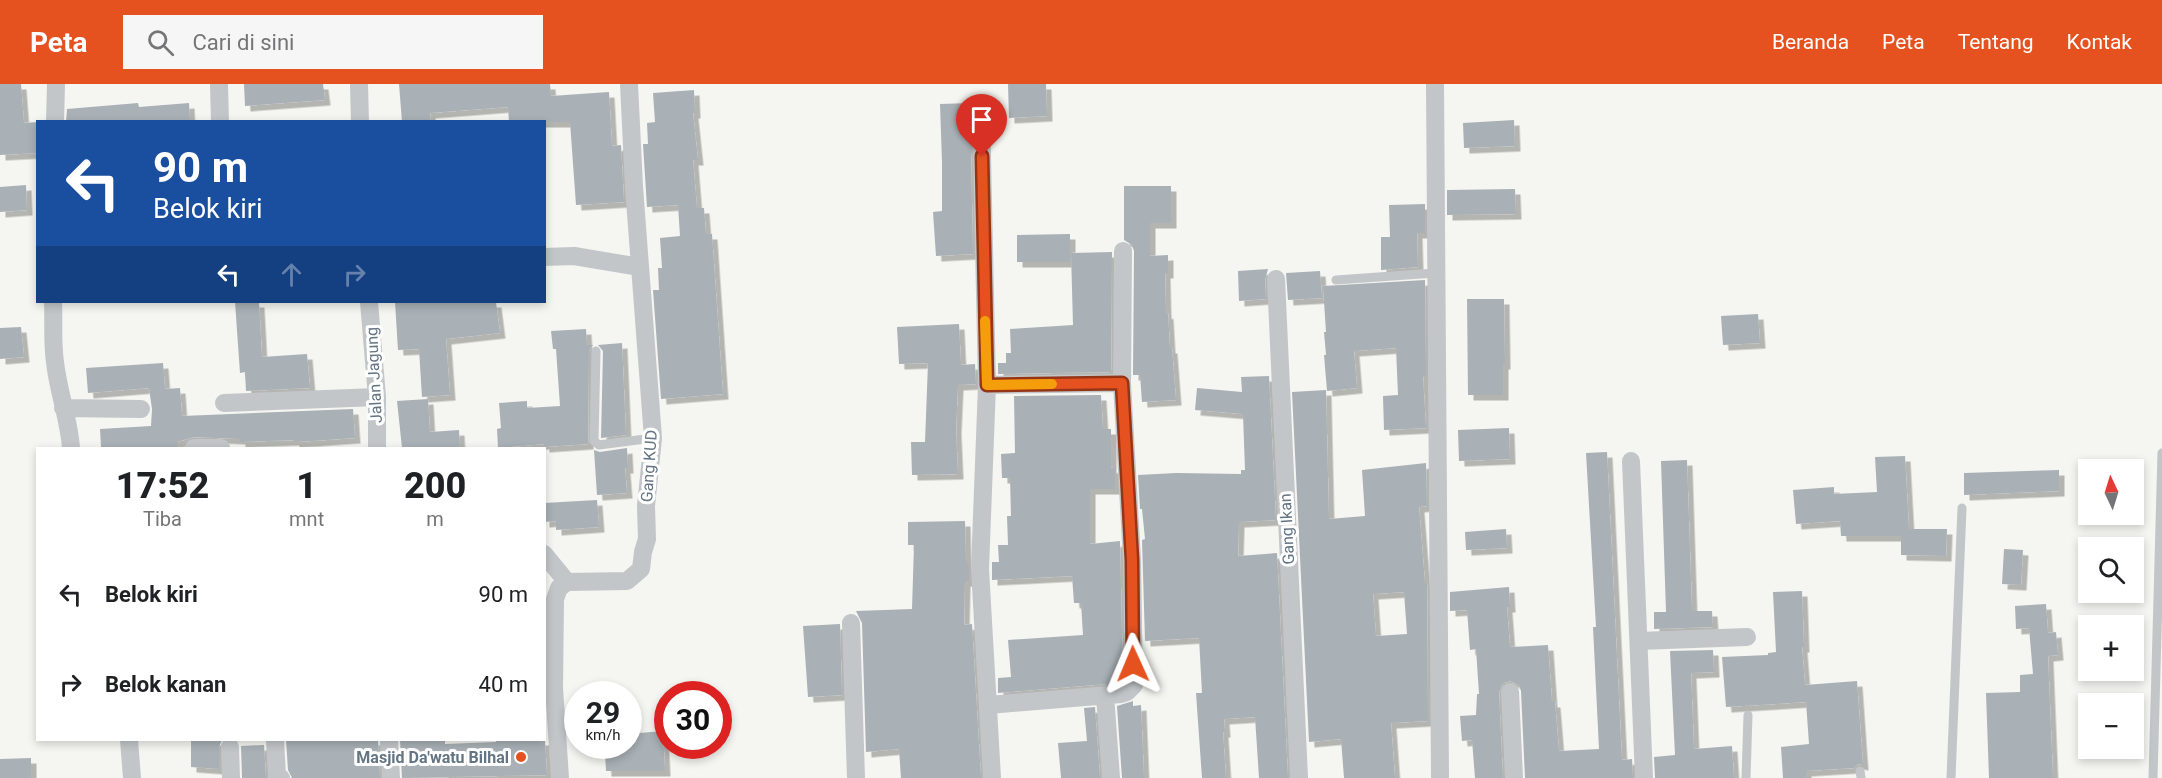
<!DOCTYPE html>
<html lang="id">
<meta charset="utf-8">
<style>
body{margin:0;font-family:Roboto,sans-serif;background:#f6f6f6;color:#202124;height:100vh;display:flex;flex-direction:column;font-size:22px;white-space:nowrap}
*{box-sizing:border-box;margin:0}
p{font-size:20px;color:#757577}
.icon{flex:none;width:33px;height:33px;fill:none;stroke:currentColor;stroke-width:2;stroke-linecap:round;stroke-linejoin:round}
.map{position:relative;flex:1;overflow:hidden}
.details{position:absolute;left:36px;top:363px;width:510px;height:294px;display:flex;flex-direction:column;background:#fff;border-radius:0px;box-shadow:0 3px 9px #0003}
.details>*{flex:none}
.top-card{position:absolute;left:36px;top:36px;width:510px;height:183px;border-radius:0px;box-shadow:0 3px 9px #0003;background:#1a4fa0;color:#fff;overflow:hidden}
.needle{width:39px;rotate:356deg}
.tools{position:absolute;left:2078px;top:375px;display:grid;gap:12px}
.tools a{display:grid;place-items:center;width:66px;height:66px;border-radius:0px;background:#fff;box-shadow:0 3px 9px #0003;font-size:30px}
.speed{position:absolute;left:564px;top:597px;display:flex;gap:12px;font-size:30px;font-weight:700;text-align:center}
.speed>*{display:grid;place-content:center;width:78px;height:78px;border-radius:50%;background:#fff;box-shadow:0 3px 9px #0003;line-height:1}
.speed small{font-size:15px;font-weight:400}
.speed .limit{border:9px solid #d22;background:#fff;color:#111}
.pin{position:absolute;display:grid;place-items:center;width:51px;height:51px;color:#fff;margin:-62px -26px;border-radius:50% 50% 50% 0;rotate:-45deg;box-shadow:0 0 6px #0007}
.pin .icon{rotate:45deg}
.me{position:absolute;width:66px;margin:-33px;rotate:359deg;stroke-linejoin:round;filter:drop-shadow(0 0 4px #0008)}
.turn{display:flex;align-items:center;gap:21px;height:126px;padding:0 18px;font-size:27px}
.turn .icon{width:78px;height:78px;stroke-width:2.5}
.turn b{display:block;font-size:42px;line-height:51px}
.lanes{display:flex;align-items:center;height:57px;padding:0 18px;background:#0003;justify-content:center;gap:30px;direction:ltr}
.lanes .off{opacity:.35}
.eta{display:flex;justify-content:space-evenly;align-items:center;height:102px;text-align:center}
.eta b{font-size:36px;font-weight:800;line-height:42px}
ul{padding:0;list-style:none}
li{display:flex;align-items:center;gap:18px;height:90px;padding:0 18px}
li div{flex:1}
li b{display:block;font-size:22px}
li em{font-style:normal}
header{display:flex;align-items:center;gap:36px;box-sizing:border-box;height:84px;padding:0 30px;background:#e55220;color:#fff}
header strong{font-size:28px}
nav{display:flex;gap:33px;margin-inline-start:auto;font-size:21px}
.search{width:420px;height:54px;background:#f6f6f6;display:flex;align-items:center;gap:15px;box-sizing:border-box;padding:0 21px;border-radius:0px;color:#757577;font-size:22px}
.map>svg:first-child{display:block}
.building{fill:#a9b1b6;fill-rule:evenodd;filter:url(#shadow)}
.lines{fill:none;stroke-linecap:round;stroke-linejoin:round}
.service{stroke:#c2c6c9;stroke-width:9}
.minor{stroke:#c2c6c9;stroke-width:18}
.route-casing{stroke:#953515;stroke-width:15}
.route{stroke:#e55220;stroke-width:10}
.slow{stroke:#f59e0b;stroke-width:10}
.poi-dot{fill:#e55220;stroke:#fff;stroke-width:2}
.labels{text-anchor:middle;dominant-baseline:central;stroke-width:6;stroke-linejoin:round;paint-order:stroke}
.street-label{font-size:16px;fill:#637482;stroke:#fff}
.poi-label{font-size:16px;font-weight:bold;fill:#637482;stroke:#fff;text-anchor:end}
</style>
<header>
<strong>Peta</strong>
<div class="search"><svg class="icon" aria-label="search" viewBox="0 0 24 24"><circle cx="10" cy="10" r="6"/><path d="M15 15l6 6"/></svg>Cari di sini</div>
<nav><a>Beranda</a><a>Peta</a><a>Tentang</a><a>Kontak</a></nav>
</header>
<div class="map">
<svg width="2162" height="694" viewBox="0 0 2162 694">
<defs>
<filter id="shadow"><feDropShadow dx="5.5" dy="5.5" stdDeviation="0" flood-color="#0004"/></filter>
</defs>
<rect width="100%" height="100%" fill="#f5f5f1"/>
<path class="building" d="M0,0H21L24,39L38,38V69L0,71Z
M244,0H323L325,16L245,22Z
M399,0H550L551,12L609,8L612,62L621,61L624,118L576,121L570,38H509L508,23L430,29L431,38H402Z
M1008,0H1046L1047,32L1009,34Z
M694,6L695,29H693L698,76H693L697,124H704L706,150H712L723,310L661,315L653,206H659L658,184H662L660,154L680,152L678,121L647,123L643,60H648L647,39L655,38L653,9Z
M138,19L139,23L189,19L190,38H66L67,25Z
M970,19L973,170L936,172L933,128L942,127V78L940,20Z
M1514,36L1515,62L1464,64L1463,39Z
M26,101L27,126L0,128V103Z
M1124,102H1171V139H1150V172L1168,171V189H1165L1166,230L1168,229L1170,264H1172L1176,316L1142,318L1140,291H1133L1134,167L1132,161L1124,156Z
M1515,105L1516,130L1447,131V106Z
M1425,120V149H1417L1418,183L1381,186V153H1390L1389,121Z
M1070,150V178H1017V151Z
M1112,168L1111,288L998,290V279H1006V269H1011L1010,245L1073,241L1071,169Z
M1268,185L1265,196L1266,215L1239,217L1238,187Z
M1320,187L1322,214L1288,216L1286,189Z
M1425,196L1426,292H1423L1426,344L1384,346L1383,312L1398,311L1396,264L1354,267L1357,304L1327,307L1324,271H1326L1324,248H1326L1323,202Z
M1467,215H1504L1505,280H1503V311H1468Z
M235,218H259L262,273L307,270L310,304L246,307L245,288L240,289Z
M395,218H496L500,249L446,255L450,311L422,313L419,265L398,266Z
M1758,230L1760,259L1723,261L1721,232Z
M959,240L961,281L975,280L976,300L958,301L956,345L958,390L912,391L911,358H925L928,279L899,280L897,243Z
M21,243L24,273L0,275V244Z
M586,245L587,261H593L589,267L588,360L544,363V360L498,364L497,345L501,344L499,319L527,317V324L560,322L556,265H553L551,247Z
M622,259L626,351L601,354L603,267L598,261Z
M163,279L165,305L180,304L182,332L353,325L355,354L312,357L294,358V356L240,358V355L194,353L177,358V364L101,363L100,345L151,342L152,325L149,304L88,309L86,284Z
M1269,292L1276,436L1239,438L1238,472L1277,469L1288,694H1259L1255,633L1224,635L1225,648H1223L1226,694H1202L1196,609H1202L1199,554L1145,557L1142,456L1145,455L1142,425H1140L1138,391L1176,389L1241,390V386H1245L1243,330L1195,326L1197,304L1242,308L1241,293Z
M1326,306L1329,435L1365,432L1362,386L1426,379L1427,422L1419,423L1425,499H1427L1428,637L1391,639L1395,694H1344L1341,655L1309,658L1292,308ZM1404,508L1407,550L1376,552L1373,510Z
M1101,311L1103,345H1111V384L1115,383V405H1090V460L1120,457L1123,596L1119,599L998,609V594L1011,593L1008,556L1083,551L1081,519H1074L1072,492L992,496V478H999L998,461H1008L1007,432H1011L1010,394H1002L1001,370L1015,369L1014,312Z
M428,315L430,348L459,346L460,364H402L397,317Z
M1509,344L1510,375L1459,377L1458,346Z
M627,364L628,384H625L627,409L597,411L594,366L600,368Z
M1607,368L1622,676L1632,675L1633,694H1525L1521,607L1519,601L1510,597L1503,599L1499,609L1503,694H1475L1472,656L1462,657L1460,632L1476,631L1477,610H1479L1476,565L1470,566L1467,526L1450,527V508L1509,503L1510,523H1507L1510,563L1548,561L1552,618H1555L1559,667L1599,665L1593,543H1596L1586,369Z
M1905,372L1909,445H1947L1946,472L1901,471V452H1841L1840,437L1796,440L1793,406L1834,403V410L1877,408L1875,373Z
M1687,376L1692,527H1712L1713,543L1654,545V528H1666L1661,377Z
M2059,386V407L1964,411V389Z
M597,416L599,443L556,446V437L544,438V419Z
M965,437L966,479H969V497H965L964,541L972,540L981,694H901L899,665L866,668L862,539L856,527L912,525L914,461H908V438Z
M1506,445L1507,464L1466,466L1465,448Z
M2004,465L2023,466L2021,501L2002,500Z
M1802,507L1804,563H1802L1805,601L1857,597L1863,681L1858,680L1854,684L1806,687V694H1783L1781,663L1809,660L1806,618L1726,623L1722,573L1768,571V569L1776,568L1773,508Z
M2046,520L2048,549L2056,548L2058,571L2048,572L2053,694H1989L1986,609L2020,608V591L2033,590L2029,544L2016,545L2015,522Z
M840,540L842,611L808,613L803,542Z
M1713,566L1714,588L1691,589L1694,665L1732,662L1734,694H1655L1654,673L1675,671L1670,567Z
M1133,617V622L1141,621L1144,694H1122L1117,622Z
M1095,623L1100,694H1061L1058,659L1087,657L1084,624Z
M663,647L665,687H606L605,668L621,667V662H628V650Z
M191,656H222L219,663V685L191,683Z
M286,656H378L380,694H292L288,686Z
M400,656H445V660L496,658V656H545L547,691L402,694Z
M264,661L266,694H242L241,662Z
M31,674V694H0V675Z"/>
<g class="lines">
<path class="service" d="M1336,196L1435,189
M596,267L594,357L599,361L653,354
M1860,687L1861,694
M1746,694L1748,631
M1951,694L1962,424
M2153,694L2162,369"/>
<path class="minor" d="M219,0L220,38
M359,0L360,38
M1435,0L1440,694
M981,26L987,301L980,485L992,694
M55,38L56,0
M544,173L574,172L640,183
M1276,195L1299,694
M53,218C54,237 52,258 55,278C58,307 69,335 71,364
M369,218L377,313V364
M1122,299L1123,167
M987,301L1122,299L1132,476L1134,601L1127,608L1121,610L989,621
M224,319L377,313
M63,324L141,325
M194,364H221
M1631,377L1644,694
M544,470L567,498
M851,539L856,694
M1639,557L1747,553
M1510,608L1514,694
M1105,611L1111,694
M129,656L132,694
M275,656L277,692L281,694
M389,656L391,694
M230,663L231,694
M560,694L554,604L555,515L559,504L567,498L627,497L641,485L643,468L647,455L646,422L653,354L634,103L629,0"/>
</g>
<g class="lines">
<g class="route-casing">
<path id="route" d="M982,72L987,301L1122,299L1132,476L1133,580"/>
</g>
<use href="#route" class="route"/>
<path class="slow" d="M985,237L987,301L1052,300"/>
</g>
<circle class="poi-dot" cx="521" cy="673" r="6"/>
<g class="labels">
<g class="street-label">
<text transform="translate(374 291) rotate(-93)">Jalan Jagung</text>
<text transform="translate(649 382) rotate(-86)">Gang KUD</text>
<text transform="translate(1287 445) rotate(-93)">Gang Ikan</text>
</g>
<g class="poi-label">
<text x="509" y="673">Masjid Da'watu Bilhal</text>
</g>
</g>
</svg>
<div class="tools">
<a><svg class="needle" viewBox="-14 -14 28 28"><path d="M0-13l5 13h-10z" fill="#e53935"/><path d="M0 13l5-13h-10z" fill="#757577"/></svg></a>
<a><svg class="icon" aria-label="search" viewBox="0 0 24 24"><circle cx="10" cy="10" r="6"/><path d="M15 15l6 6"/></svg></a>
<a>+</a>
<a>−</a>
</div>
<div class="speed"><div>29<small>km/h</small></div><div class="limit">30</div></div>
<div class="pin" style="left:982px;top:72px;background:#d93025"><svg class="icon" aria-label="arrive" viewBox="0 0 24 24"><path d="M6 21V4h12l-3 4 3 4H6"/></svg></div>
<svg class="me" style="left:1133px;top:580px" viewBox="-20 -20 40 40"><path d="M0-17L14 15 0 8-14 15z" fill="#e55220" stroke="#fff" stroke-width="4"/></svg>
<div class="top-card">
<div class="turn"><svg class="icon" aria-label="left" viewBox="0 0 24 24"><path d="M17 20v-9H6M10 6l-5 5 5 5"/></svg><div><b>90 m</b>Belok kiri</div></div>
<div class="lanes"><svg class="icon" aria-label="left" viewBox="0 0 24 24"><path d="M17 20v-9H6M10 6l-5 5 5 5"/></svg><svg class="icon off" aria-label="ahead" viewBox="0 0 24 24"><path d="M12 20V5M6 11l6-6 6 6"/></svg><svg class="icon off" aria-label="right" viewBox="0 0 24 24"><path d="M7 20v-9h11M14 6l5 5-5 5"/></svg></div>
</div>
<section class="details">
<div class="eta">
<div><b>17:52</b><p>Tiba</p></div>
<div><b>1</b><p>mnt</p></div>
<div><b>200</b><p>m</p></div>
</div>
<ul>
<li><svg class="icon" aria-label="left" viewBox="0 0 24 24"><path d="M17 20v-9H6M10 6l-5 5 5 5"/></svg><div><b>Belok kiri</b></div><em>90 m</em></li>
<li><svg class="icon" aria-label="right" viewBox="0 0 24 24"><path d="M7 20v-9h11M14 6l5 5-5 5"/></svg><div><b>Belok kanan</b></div><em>40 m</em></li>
</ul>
</section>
</div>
